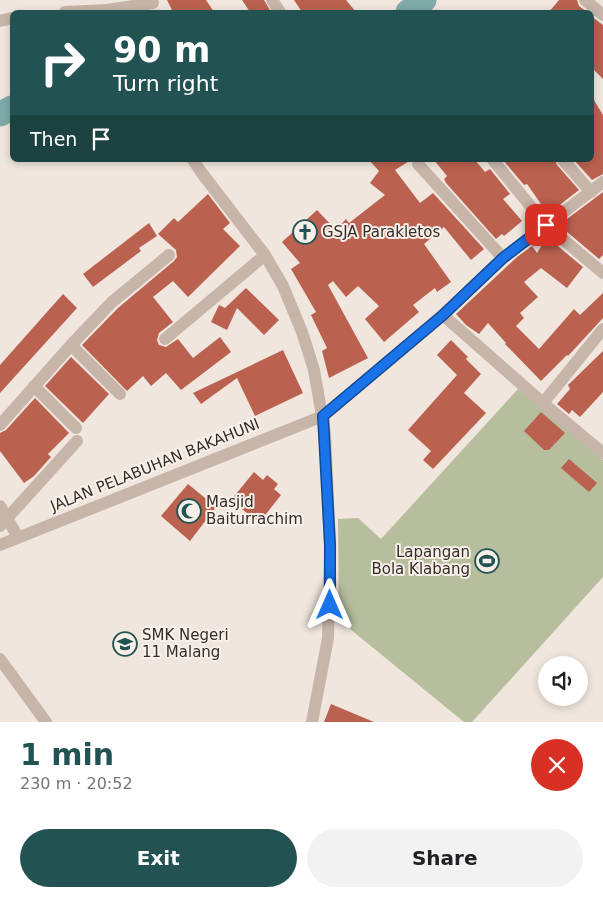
<!DOCTYPE html>
<meta charset="utf-8">
<style>
body{margin:0;font-family:"DejaVu Sans",sans-serif;background:#f2f2f2;color:#202124;height:100vh;display:flex;flex-direction:column;font-size:19px;white-space:nowrap}
*{box-sizing:border-box;margin:0}
p{font-size:16px;color:#757577}
.icon{flex:none;width:28px;height:28px;fill:none;stroke:currentColor;stroke-width:2;stroke-linecap:round;stroke-linejoin:round}
.map{position:relative;height:722px;overflow:hidden}
.panel{display:flex;flex-direction:column;background:#fff;flex:1}
.panel>*{flex:none}
.guide{position:absolute;left:10px;top:10px;width:584px;height:152px;border-radius:8px;box-shadow:0 2px 8px #0003;background:#225352;color:#fff;overflow:hidden}
.controls{position:absolute;left:538px;top:656px;display:grid;gap:10px}
.controls a{display:grid;place-items:center;width:50px;height:50px;border-radius:50%;background:#fff;box-shadow:0 2px 8px #0003;font-size:25px}
.pin{position:absolute;display:grid;place-items:center;width:42px;height:42px;color:#fff;margin:-21px;border-radius:10px;box-shadow:0 2px 8px #0006}
.me{position:absolute;width:55px;margin:-28px;rotate:0deg;stroke-linejoin:round;filter:drop-shadow(0 0 4px #0008)}
.turn{display:flex;align-items:center;gap:18px;height:105px;padding:0 20px;font-size:22px}
.turn .icon{width:65px;height:65px;stroke-width:2.5}
.turn b{display:block;font-size:35px;line-height:42px}
.then{display:flex;align-items:center;height:48px;padding:0 20px;background:#0003;gap:10px;font-size:19px}
.round{display:grid;place-items:center;flex:none;width:52px;height:52px;border-radius:26px;background:#f2f2f2}
.headline{display:flex;align-items:center;justify-content:space-between;height:85px;padding:0 20px}
h1{font-size:30px;font-weight:700;line-height:38px;color:#225352}
.button{display:flex;gap:10px;margin-top:auto;padding:10px 20px}
.button a{flex:1;height:58px;border-radius:30px;background:#225352;color:#fff;font-size:20px;font-weight:700;line-height:58px;text-align:center}
.button a+a{background:#f2f2f2;color:#202124}
.map>svg:first-child{display:block}
.green{fill:#b6be9e}
.lines{fill:none;stroke-linecap:round;stroke-linejoin:round}
.river{stroke:#7eaba9;stroke-width:25}
.building{fill:#bb6150}
.street{stroke:#c7b5aa;stroke-width:12}
.route-casing{stroke:#114b97;stroke-width:12}
.route{stroke:#1a73e8;stroke-width:9}
.labels{text-anchor:middle;dominant-baseline:central;stroke-width:4;stroke-linejoin:round;paint-order:stroke}
.poi-label{font-size:15px;fill:#352c29;stroke:#f8f0e9;text-anchor:start}
.street-label{font-size:15px;fill:#352c29;stroke:#f8f0e9}
</style>
<div class="map">
<svg width="603" height="722" viewBox="0 0 603 722">
<rect width="100%" height="100%" fill="#f0e6dd"/>
<path class="green" d="M518,389L603,460V577L472,722H464L339,620L338,519L358,518L381,539Z"/>
<g class="lines">
<path class="river" d="M408,12L424,0
M0,114L12,108"/>
</g>
<path class="building" d="M167,0H206L214,12H173Z
M242,0H264L271,12H250Z
M294,0H346L356,12H302Z
M559,0H577L579,6L587,12H549Z
M591,16L603,25V79L591,67Z
M591,95L603,115V174L592,180L574,160H591Z
M369,160H411L395,170L420,203L433,193L484,249L471,260L444,227L424,244L451,282L437,292L435,288L413,305L419,312L384,342L365,319L379,306L358,286L346,297L333,281L328,285L368,358L329,378L322,351L327,348L311,315L316,312L291,269L300,263L282,242L317,210L336,230L346,219L349,223L385,195L370,183L379,171Z
M434,160H475L485,172L490,169L510,194L503,199L522,221L504,236L502,234L496,239L446,183L444,179L447,176Z
M503,160H555L557,165L579,190L548,214L527,184L524,185Z
M603,192V255L599,259L559,225Z
M208,194L230,223L223,229L240,246L188,297L173,281L153,297L173,322L159,333L157,340L159,345L166,347L178,339L193,358L220,337L231,352L181,390L166,373L151,386L143,376L127,391L82,345L118,308L174,261L177,257L176,250L158,234L174,218L178,222Z
M149,223L157,236L139,248L141,251L93,287L83,274Z
M547,237L583,267L567,288L541,268L524,282L538,297L520,313L524,318L516,326L539,349L574,309L580,315L603,293V318L568,356L567,355L541,381L505,344L506,343L488,323L479,334L466,325L456,314L517,257L532,246L537,253Z
M246,288L279,320L264,335L237,308L227,330L211,322L219,305L225,308Z
M63,294L77,308L0,393V365Z
M451,340L468,357L466,359L481,374L464,393L486,413L433,469L423,460L431,451L408,430L457,375L437,355Z
M283,350L303,393L255,416L237,378L201,404L193,393Z
M603,351V392L580,417L572,410L569,414L557,404L570,389L568,385Z
M71,357L109,394L83,423L45,386Z
M35,398L69,433L48,454L51,457L34,476L24,483L0,451V433L6,430Z
M541,412L565,433L549,450H544L524,431Z
M569,459L597,483L589,492L561,468Z
M254,472L263,480L267,475L278,484L274,489L281,495L259,523L231,500Z
M188,484L216,507L190,541L161,516Z
M331,704L374,722H324Z"/>
<g class="lines">
<path class="street" d="M272,0L280,12
M585,0L603,15
M65,12L107,10L153,3
M0,21L12,18
M193,160L201,172L265,255L283,286L302,332L314,370L325,433L330,545L328,638L312,722
M493,160L546,225L603,273
M563,160L591,192
M418,164L503,258
M443,315L543,403L603,453
M165,339L265,255
M71,345L120,394
M34,386L76,428
M543,403L603,329
M0,425L71,345L112,302L169,255
M0,506L18,537
M0,526L77,441
M0,545L323,416L443,315L503,258L603,182
M0,659L46,722"/>
</g>
<g class="lines">
<g class="route-casing">
<path id="route" d="M330,605V545L323,416L443,315L503,258L546,225"/>
</g>
<use href="#route" class="route"/>
</g>
<defs>
<g id="church-ring" transform="scale(1.25)"><circle r="9.5" fill="#f8f0e9" stroke="#225352" stroke-width="1.5"/><path d="M-1.2-6h2.4v3.5h3.3v2.4h-3.3V6h-2.4V-.1h-3.3v-2.4h3.3Z" fill="#225352"/></g>
<g id="mosque-ring" transform="scale(1.25)"><circle r="9.5" fill="#f8f0e9" stroke="#225352" stroke-width="1.5"/><path d="M3.5-4.9A6 6 0 1 0 3.5 4.9A5 5 0 1 1 3.5-4.9Z" fill="#225352"/></g>
<g id="stadium-ring" transform="scale(1.25)"><circle r="9.5" fill="#f8f0e9" stroke="#225352" stroke-width="1.5"/><path d="M0-5a6.5 5 0 1 0 0 10a6.5 5 0 1 0 0-10ZM-3.5-1.8h7v3.6h-7Z" fill="#225352"/></g>
<g id="school-ring" transform="scale(1.25)"><circle r="9.5" fill="#f8f0e9" stroke="#225352" stroke-width="1.5"/><path d="M0-5L7-2L0 1L-7-2ZM-4 1L0 2.5L4 1V4Q0 6-4 4Z" fill="#225352"/></g>
</defs>
<g fill-rule="evenodd">
<use href="#church-ring" x="305" y="232"/>
<use href="#mosque-ring" x="189" y="511"/>
<use href="#stadium-ring" x="487" y="561"/>
<use href="#school-ring" x="125" y="644"/>
</g>
<g class="labels">
<g class="poi-label">
<text x="322" y="232">GSJA Parakletos</text>
<text x="206" y="502">Masjid<tspan x="206" dy="17">Baiturrachim</tspan></text>
<text x="470" y="552" text-anchor="end">Lapangan<tspan x="470" dy="17">Bola Klabang</tspan></text>
<text x="142" y="635">SMK Negeri<tspan x="142" dy="17">11 Malang</tspan></text>
</g>
<g class="street-label">
<text transform="translate(155 465) rotate(-22)">JALAN PELABUHAN BAKAHUNI</text>
</g>
</g>
</svg>
<div class="controls">
<a><svg class="icon" aria-label="sound" viewBox="0 0 24 24"><path d="M4 9h4l5-4v14l-5-4H4zM17 9q2 3 0 6"/></svg></a>
</div>
<div class="pin" style="left:546px;top:225px;background:#d93025"><svg class="icon" aria-label="arrive" viewBox="0 0 24 24"><path d="M6 21V4h12l-3 4 3 4H6"/></svg></div>
<svg class="me" style="left:330px;top:605px" viewBox="-20 -20 40 40"><path d="M0-17L14 15 0 8-14 15z" fill="#1a73e8" stroke="#fff" stroke-width="4"/></svg>
<div class="guide">
<div class="turn"><svg class="icon" aria-label="right" viewBox="0 0 24 24"><path d="M7 20v-9h11M14 6l5 5-5 5"/></svg><div><b>90 m</b>Turn right</div></div>
<div class="then">Then<svg class="icon" aria-label="arrive" viewBox="0 0 24 24"><path d="M6 21V4h12l-3 4 3 4H6"/></svg></div>
</div>
</div>
<section class="panel">
<div class="headline"><div><h1>1 min</h1><p>230 m · 20:52</p></div><a class="round" style="background:#d93025;color:#fff"><svg class="icon" aria-label="close" viewBox="0 0 24 24"><path d="M6 6l12 12M18 6L6 18"/></svg></a></div>
<div class="button"><a>Exit</a><a>Share</a></div>
</section>
